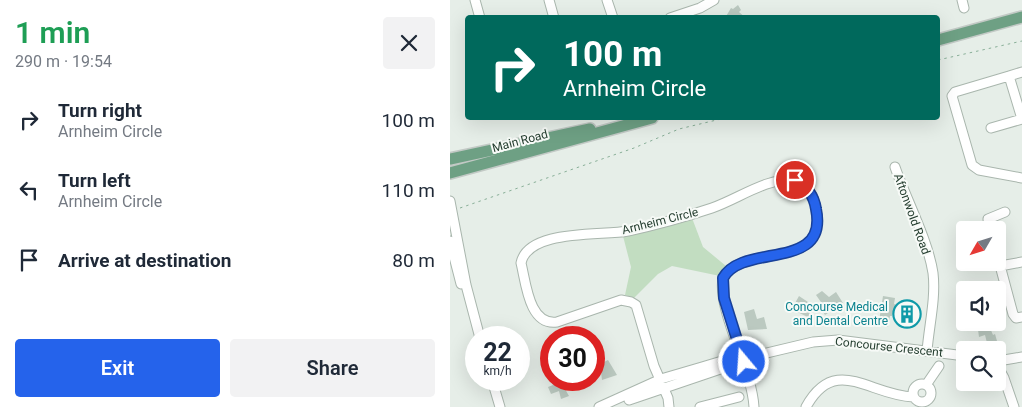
<!DOCTYPE html>
<meta charset="utf-8">
<style>
body{margin:0;font-family:Roboto,sans-serif;background:#f2f2f3;color:#1f2937;height:100vh;display:flex;flex-direction:column;font-size:19px;white-space:nowrap}
*{box-sizing:border-box;margin:0}
p{font-size:16px;color:#747a83}
.icon{flex:none;width:28px;height:28px;fill:none;stroke:currentColor;stroke-width:2;stroke-linecap:round;stroke-linejoin:round}
.map{position:relative;flex:1;overflow:hidden}
.panel{display:flex;flex-direction:column;background:#fff;width:450px}
.panel>*{flex:none}
.hud{position:absolute;left:15px;top:15px;width:475px;height:105px;border-radius:5px;box-shadow:0 5px 20px #0002;background:#00695c;color:#fff;overflow:hidden}
.needle{width:32px;rotate:231deg}
.fabs{position:absolute;left:506px;top:221px;display:grid;gap:10px}
.fabs a{display:grid;place-items:center;width:50px;height:50px;border-radius:5px;background:#fff;box-shadow:0 5px 20px #0002;font-size:25px}
.speed{position:absolute;left:15px;top:326px;display:flex;gap:10px;font-size:25px;font-weight:700;text-align:center}
.speed>*{display:grid;place-content:center;width:65px;height:65px;border-radius:50%;background:#fff;box-shadow:0 5px 20px #0002;line-height:1}
.speed small{font-size:12px;font-weight:400}
.speed .limit{border:8px solid #d22;background:#fff;color:#111}
.pin{position:absolute;display:grid;place-items:center;width:42px;height:42px;color:#fff;margin:-21px;border:2px solid #fff;border-radius:50%;box-shadow:0 1px 5px #0007}
.me{position:absolute;width:55px;margin:-28px;rotate:342deg;stroke-linejoin:round;filter:drop-shadow(0 0 4px #0008)}
.turn{display:flex;align-items:center;gap:18px;height:105px;padding:0 15px;font-size:22px}
.turn .icon{width:65px;height:65px;stroke-width:2.5}
.turn b{display:block;font-size:35px;line-height:42px}
.round{display:grid;place-items:center;flex:none;width:52px;height:52px;border-radius:5px;background:#f2f2f3}
.summary{display:flex;align-items:center;justify-content:space-between;height:85px;padding:0 15px}
h1{font-size:30px;font-weight:600;line-height:38px;color:#1e9e55}
.action{display:flex;gap:10px;margin-top:auto;padding:10px 15px}
.action a{flex:1;height:58px;border-radius:5px;background:#2563eb;color:#fff;font-size:20px;font-weight:600;line-height:58px;text-align:center}
.action a+a{background:#f2f2f3;color:#1f2937}
ul{padding:0;list-style:none}
li{display:flex;align-items:center;gap:15px;height:70px;padding:0 15px}
li div{flex:1}
li b{display:block;font-size:19px}
li em{font-style:normal}
main{display:flex;flex:1;min-height:0}
.map>svg:first-child{display:block}
.green{fill:#c2ddc1}
.building{fill:#bbc9c0}
.lines{fill:none;stroke-linecap:round;stroke-linejoin:round}
.minor-casing{stroke:#a9b6ad;stroke-width:11}
.major-casing{stroke:#c2c9c5;stroke-width:14}
.path{stroke:#89af98;stroke-width:1;stroke-dasharray:2.5 4;stroke-linecap:butt}
.minor{stroke:#fff;stroke-width:9}
.major{stroke:#6ea084;stroke-width:11}
.route-casing{stroke:#184099;stroke-width:12}
.route{stroke:#2563eb;stroke-width:9}
.labels{text-anchor:middle;dominant-baseline:central;stroke-width:4;stroke-linejoin:round;paint-order:stroke}
.street-label{font-size:12px;fill:#263f31;stroke:#f7faf7}
.culture-label{font-size:12px;fill:#0d838f;stroke:#f7faf7;text-anchor:end}
</style>
<main>
<section class="panel">
<div class="summary"><div><h1>1 min</h1><p>290 m · 19:54</p></div><a class="round"><svg class="icon" aria-label="close" viewBox="0 0 24 24"><path d="M6 6l12 12M18 6L6 18"/></svg></a></div>
<ul>
<li><svg class="icon" aria-label="right" viewBox="0 0 24 24"><path d="M7 20v-9h11M14 6l5 5-5 5"/></svg><div><b>Turn right</b><p>Arnheim Circle</p></div><em>100 m</em></li>
<li><svg class="icon" aria-label="left" viewBox="0 0 24 24"><path d="M17 20v-9H6M10 6l-5 5 5 5"/></svg><div><b>Turn left</b><p>Arnheim Circle</p></div><em>110 m</em></li>
<li><svg class="icon" aria-label="arrive" viewBox="0 0 24 24"><path d="M6 21V4h12l-3 4 3 4H6"/></svg><div><b>Arrive at destination</b></div><em>80 m</em></li>
</ul>
<div class="action"><a>Exit</a><a>Share</a></div>
</section>
<div class="map">
<svg width="572" height="407" viewBox="0 0 572 407">
<rect width="100%" height="100%" fill="#e6eee8"/>
<path class="green" d="M242,218L253,247L276,266L270,276L222,266L208,274L184,298L175,295L181,267L173,236Z"/>
<path class="building" d="M288,5L291,10L289,12L296,18H275L281,8L283,9Z
M372,291L379,297L386,292L393,303L375,315L370,307L373,305L366,295Z
M349,296L358,302L354,308L362,313L360,318L345,311L347,307L344,305Z
M433,296L445,298L444,304L468,311L465,314L467,317L461,322L456,317L443,312L442,316H440L438,327L432,326V322L429,321Z
M304,309L307,319L314,317L317,329L298,330L294,312Z
M527,322H536L538,328H540L543,335L545,334L547,341L544,343H537L535,335L529,337Z
M158,360L167,375L152,380L150,364Z
M110,380L119,396L111,399L109,391L101,394L98,387L103,385L101,381Z"/>
<g class="lines">
<g class="minor-casing">
<path id="minor" d="M25,0L30,18
M99,0L104,18
M157,0L163,18
M512,0L514,8
M220,18L250,8L264,0
M559,76L572,72
M572,119L559,76L505,92L502,96L522,165L529,170L572,178
M541,128L572,119
M445,167C456,199 478,240 483,273C486,298 479,326 477,351
M0,201L16,285L30,338
M539,230L538,219L555,212
M0,241L11,284
M548,258L563,314L566,318L572,317
M550,266L572,262
M548,361L572,357
M548,367L554,378L564,407
M42,380L50,407
M463 393a9 9 0 1 1 18 0a9 9 0 1 1-18 0Z
M476,385L489,366
M179,400L297,360
M149,407L211,379L252,367L292,355L304,356L363,342L388,340L515,356
M219,407L218,398L204,366L186,305L181,302L171,300L107,322C79,326 76,283 71,263C78,229 151,236 178,231C206,225 235,217 262,208C290,198 314,179 345,179C357,185 364,196 366,209C379,272 293,242 273,278C267,310 302,369 304,407
M250,407L289,397
M356,407C385,354 419,395 463,397"/>
</g>
<g class="major-casing">
<path id="major" d="M488,40L572,17
M0,159L140,129
M0,173L202,118"/>
</g>
<path class="path" d="M488,60L572,41
M10,208L184,148L229,129L275,118"/>
<use href="#minor" class="minor"/>
<use href="#major" class="major"/>
</g>
<g class="lines">
<g class="route-casing">
<path id="route" d="M294,362L274,298L273,278C293,242 379,272 366,209C364,196 357,186 345,180"/>
</g>
<use href="#route" class="route"/>
</g>
<defs>
<g id="building-ring" transform="scale(1.4375)"><circle r="9.5" fill="#f7faf7" stroke="#0f9aa8" stroke-width="1.5"/><path d="M-4-6H4V6H1V3H-1V6H-4ZM-2.5-4.3h1.7v1.8h-1.7ZM.8-4.3h1.7v1.8H.8ZM-2.5-1h1.7V.8h-1.7ZM.8-1h1.7V.8H.8Z" fill="#0f9aa8"/></g>
</defs>
<g fill-rule="evenodd">
<use href="#building-ring" x="457" y="314"/>
</g>
<g class="labels">
<g class="street-label">
<text transform="translate(70 141) rotate(-15)">Main Road</text>
<text transform="translate(462 214) rotate(70)">Aftonwold Road</text>
<text transform="translate(210 221) rotate(-14)">Arnheim Circle</text>
<text transform="translate(439 347) rotate(6)">Concourse Crescent</text>
</g>
<g class="culture-label">
<text x="438" y="307">Concourse Medical<tspan x="438" dy="14">and Dental Centre</tspan></text>
</g>
</g>
</svg>
<div class="fabs">
<a><svg class="needle" viewBox="-14 -14 28 28"><path d="M0-13l5 13h-10z" fill="#e53935"/><path d="M0 13l5-13h-10z" fill="#747a83"/></svg></a>
<a><svg class="icon" aria-label="sound" viewBox="0 0 24 24"><path d="M4 9h4l5-4v14l-5-4H4zM17 9q2 3 0 6"/></svg></a>
<a><svg class="icon" aria-label="search" viewBox="0 0 24 24"><circle cx="10" cy="10" r="6"/><path d="M15 15l6 6"/></svg></a>
</div>
<div class="speed"><div>22<small>km/h</small></div><div class="limit">30</div></div>
<div class="pin" style="left:345px;top:180px;background:#d93025"><svg class="icon" aria-label="arrive" viewBox="0 0 24 24"><path d="M6 21V4h12l-3 4 3 4H6"/></svg></div>
<svg class="me" style="left:294px;top:362px" viewBox="-20 -20 40 40"><circle r="17" fill="#2563eb" stroke="#fff" stroke-width="3"/><path d="M0-11L8 9 0 5-8 9z" fill="#fff"/></svg>
<div class="hud">
<div class="turn"><svg class="icon" aria-label="right" viewBox="0 0 24 24"><path d="M7 20v-9h11M14 6l5 5-5 5"/></svg><div><b>100 m</b>Arnheim Circle</div></div>
</div>
</div>
</main>
